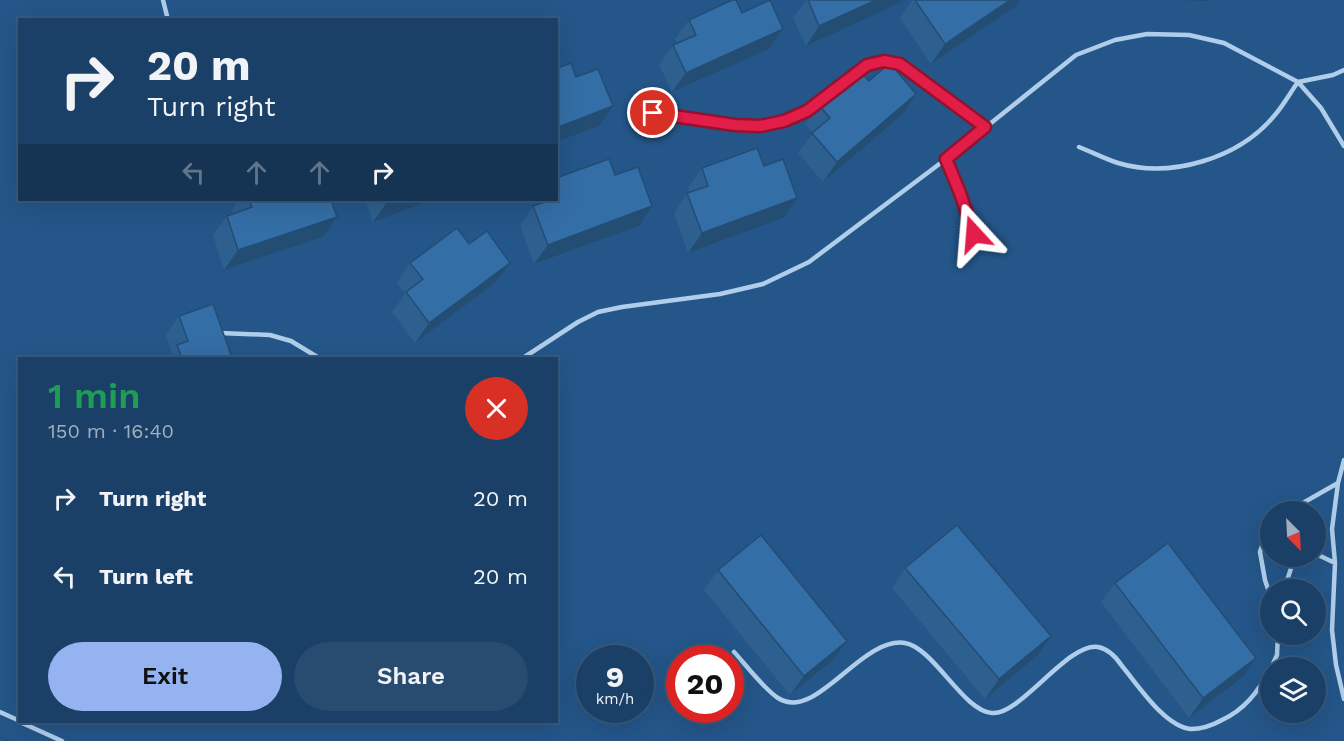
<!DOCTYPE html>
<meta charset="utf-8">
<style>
body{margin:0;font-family:"Work Sans",sans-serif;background:#284b70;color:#f1f3f6;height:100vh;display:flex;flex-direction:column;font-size:22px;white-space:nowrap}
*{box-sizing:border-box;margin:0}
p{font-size:20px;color:#a0afc0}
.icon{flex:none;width:33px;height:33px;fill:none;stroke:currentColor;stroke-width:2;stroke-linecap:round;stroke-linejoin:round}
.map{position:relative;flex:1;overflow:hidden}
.details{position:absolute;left:18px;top:357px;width:540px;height:366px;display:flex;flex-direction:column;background:#1b4067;border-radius:0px;box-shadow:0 6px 24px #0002,0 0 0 2px #39597b}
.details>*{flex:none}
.hud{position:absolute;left:18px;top:18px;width:540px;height:183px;border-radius:0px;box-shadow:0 6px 24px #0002,0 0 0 2px #39597b;background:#1b4067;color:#f1f3f6;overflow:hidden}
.needle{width:39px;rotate:156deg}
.fabs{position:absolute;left:1260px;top:501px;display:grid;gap:12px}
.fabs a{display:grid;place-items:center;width:66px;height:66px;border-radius:50%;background:#1b4067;box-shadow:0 6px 24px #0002,0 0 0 2px #39597b;font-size:30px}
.speed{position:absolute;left:576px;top:645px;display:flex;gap:12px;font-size:30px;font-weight:700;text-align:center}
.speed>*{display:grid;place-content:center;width:78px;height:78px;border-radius:50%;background:#1b4067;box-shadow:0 6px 24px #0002,0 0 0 2px #39597b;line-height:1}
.speed small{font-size:15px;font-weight:400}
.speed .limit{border:9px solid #d22;background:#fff;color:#111}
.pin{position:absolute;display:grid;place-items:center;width:51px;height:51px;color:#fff;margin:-26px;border:3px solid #fff;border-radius:50%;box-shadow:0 2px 6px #0007}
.me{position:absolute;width:66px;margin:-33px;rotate:341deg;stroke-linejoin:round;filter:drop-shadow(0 0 4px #0008)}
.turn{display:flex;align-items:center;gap:21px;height:126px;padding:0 30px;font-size:27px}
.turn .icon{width:78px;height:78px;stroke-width:2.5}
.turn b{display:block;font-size:42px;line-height:51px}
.lanes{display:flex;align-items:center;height:57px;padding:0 30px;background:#0003;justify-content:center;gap:30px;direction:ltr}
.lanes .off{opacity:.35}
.round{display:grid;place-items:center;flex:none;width:63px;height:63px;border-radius:32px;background:#284b70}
.head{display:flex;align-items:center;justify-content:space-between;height:102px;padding:0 30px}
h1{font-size:36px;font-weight:600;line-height:45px;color:#1e9e55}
.button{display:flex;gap:12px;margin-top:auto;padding:12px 30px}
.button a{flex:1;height:69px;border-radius:36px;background:#95b2f1;color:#111;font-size:24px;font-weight:600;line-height:69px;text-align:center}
.button a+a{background:#284b70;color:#f1f3f6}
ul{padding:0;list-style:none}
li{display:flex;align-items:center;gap:18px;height:78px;padding:0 30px}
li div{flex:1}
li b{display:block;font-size:22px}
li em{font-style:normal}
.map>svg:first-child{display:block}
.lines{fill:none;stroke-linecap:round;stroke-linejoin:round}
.lane{stroke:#b0ceea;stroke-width:4.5}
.wall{fill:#2d5f8f}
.shaded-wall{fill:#244d74}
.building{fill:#346ea6;stroke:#244d74;stroke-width:1.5}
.route-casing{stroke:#92132f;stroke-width:15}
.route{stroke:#e11d48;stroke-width:10}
</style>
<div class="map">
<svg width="1344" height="741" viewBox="0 0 1344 741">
<rect width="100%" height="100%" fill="#245689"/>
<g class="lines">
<path class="lane" d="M163,0L168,20
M856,73C870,62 883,59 900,64L985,127
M1298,82L1333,75L1344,70
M653,113C703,120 760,138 807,111C821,103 834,90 847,80
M1079,147C1092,152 1105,159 1118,163C1171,179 1239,158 1274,116C1283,106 1290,93 1298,82
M946,159L960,193L974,234
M220,333L270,335L291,341L319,358
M523,358L578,322L598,312L622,307L720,294L763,284L809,262L946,159L1076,55L1115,40L1147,34L1189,35L1224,43L1298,82L1321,108L1344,146
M1344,460L1338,483L1332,529L1335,563L1332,630L1336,665L1344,699
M1287,512L1338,483
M1270,522L1260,552L1265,580L1270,595
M1316,554L1335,563
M1284,590L1295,556
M734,652C746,665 764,689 778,698C816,723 861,636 905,643C934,648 963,711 992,713C1020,716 1068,642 1098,647C1109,649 1116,657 1122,666C1138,685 1165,727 1191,729C1202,729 1213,725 1222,720C1244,710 1260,690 1270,668
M1271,668L1277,655L1278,634
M0,712L20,721
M20,722L62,741"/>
</g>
<path class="wall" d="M806,0H903L902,2L806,46L793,18Z
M912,0H1020L1015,7L931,64L900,18Z
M742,13L769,49L672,92L659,65L673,45L677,44L675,39L689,20Z
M869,81L903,114L823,182L798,153L813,133L805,124L819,105Z
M702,168L783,218L688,253L674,213L687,193L689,192L688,188Z
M615,175L639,226L534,264L520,226L533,206L540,204L539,200H556V178Z
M239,200H331L337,217L323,237L224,270L213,235L227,216L233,213L232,209Z
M365,200H432L373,222Z
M469,244L510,263L496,282L415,343L392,312L405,294L397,283L410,263Z
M179,316L232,358H168L172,353L166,335Z
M905,568L1037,656L985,699L892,588Z
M718,570L847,641L833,660L790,695L704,590Z
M1115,583L1256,658L1242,678L1189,718L1101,602Z"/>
<path class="shaded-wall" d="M876,0H903L902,2L806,46L819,26Z
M1010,0H1020L1015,7L931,64L945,44Z
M1177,0H1208V1Z
M783,29L769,49L672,92L686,73Z
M916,94L903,114L823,182L837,162Z
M613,106L599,126L556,142V128Z
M797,198L783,218L688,253L702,233Z
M395,200H432L373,222L387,202Z
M652,206L639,226L534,264L548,245Z
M337,217L323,237L224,270L238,250Z
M510,263L496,282L415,343L429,323Z
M1051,636L1037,656L985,699L999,679Z
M847,641L833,660L790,695L804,676Z
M1256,658L1242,678L1189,718L1203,698Z"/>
<path class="building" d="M732,0H736L742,13L770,0L783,29L686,73L673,45L696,35L689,20Z
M808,0H876L819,26Z
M915,0H1010L945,44Z
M571,63L576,77L598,69L613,106L556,128V69Z
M890,63L916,94L837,162L812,133L830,118L819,105L859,70L869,81Z
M757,148L764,166L783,159L797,198L702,233L687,193L708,186L702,168Z
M609,159L615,175L638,167L652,206L548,245L533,206L551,200H556V197H559L556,191V178Z
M249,200H331L337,217L238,250L227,216L252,207Z
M386,200H395L387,202Z
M457,228L469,244L487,231L510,263L429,323L406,292L423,279L410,263Z
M213,304L232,358H182L177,345L188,341L179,316Z
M957,525L1051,636L999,679L905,568Z
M761,535L847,641L804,676L718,570Z
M1168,543L1256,658L1203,698L1115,583Z
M0,738L9,741H0Z"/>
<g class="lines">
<g class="route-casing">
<path id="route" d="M653,113L735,125L760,126L784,121L807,111L867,65L884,61L900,64L985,127L946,159L960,193L974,234"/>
</g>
<use href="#route" class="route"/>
</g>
</svg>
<div class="fabs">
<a><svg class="needle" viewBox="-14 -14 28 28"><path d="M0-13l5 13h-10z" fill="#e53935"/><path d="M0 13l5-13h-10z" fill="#a0afc0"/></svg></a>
<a><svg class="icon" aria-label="search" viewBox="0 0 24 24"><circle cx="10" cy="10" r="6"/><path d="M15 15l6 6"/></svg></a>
<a><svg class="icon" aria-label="layers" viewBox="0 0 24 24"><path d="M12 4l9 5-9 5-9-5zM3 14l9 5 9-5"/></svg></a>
</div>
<div class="speed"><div>9<small>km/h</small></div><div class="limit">20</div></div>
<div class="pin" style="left:653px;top:113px;background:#d93025"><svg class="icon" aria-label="arrive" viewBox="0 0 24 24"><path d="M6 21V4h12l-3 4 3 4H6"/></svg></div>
<svg class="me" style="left:974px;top:234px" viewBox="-20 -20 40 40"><path d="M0-17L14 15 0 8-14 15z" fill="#e11d48" stroke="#fff" stroke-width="4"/></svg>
<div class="hud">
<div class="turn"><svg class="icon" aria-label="right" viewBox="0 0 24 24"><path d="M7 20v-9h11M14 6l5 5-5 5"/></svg><div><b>20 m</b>Turn right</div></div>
<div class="lanes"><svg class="icon off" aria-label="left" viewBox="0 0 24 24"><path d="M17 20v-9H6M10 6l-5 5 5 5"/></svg><svg class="icon off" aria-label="ahead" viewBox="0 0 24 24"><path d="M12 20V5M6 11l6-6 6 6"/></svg><svg class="icon off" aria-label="ahead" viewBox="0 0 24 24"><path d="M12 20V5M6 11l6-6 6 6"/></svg><svg class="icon" aria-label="right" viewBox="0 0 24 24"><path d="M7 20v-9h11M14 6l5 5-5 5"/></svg></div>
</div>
<section class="details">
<div class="head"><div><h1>1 min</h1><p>150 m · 16:40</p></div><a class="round" style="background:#d93025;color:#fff"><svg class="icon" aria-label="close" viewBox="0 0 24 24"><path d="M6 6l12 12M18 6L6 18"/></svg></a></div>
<ul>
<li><svg class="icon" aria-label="right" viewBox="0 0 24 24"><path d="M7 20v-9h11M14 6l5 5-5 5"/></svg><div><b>Turn right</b></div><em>20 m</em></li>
<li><svg class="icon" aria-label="left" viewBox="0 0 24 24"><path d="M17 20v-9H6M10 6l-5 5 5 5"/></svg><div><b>Turn left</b></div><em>20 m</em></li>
</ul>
<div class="button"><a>Exit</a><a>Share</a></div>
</section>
</div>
